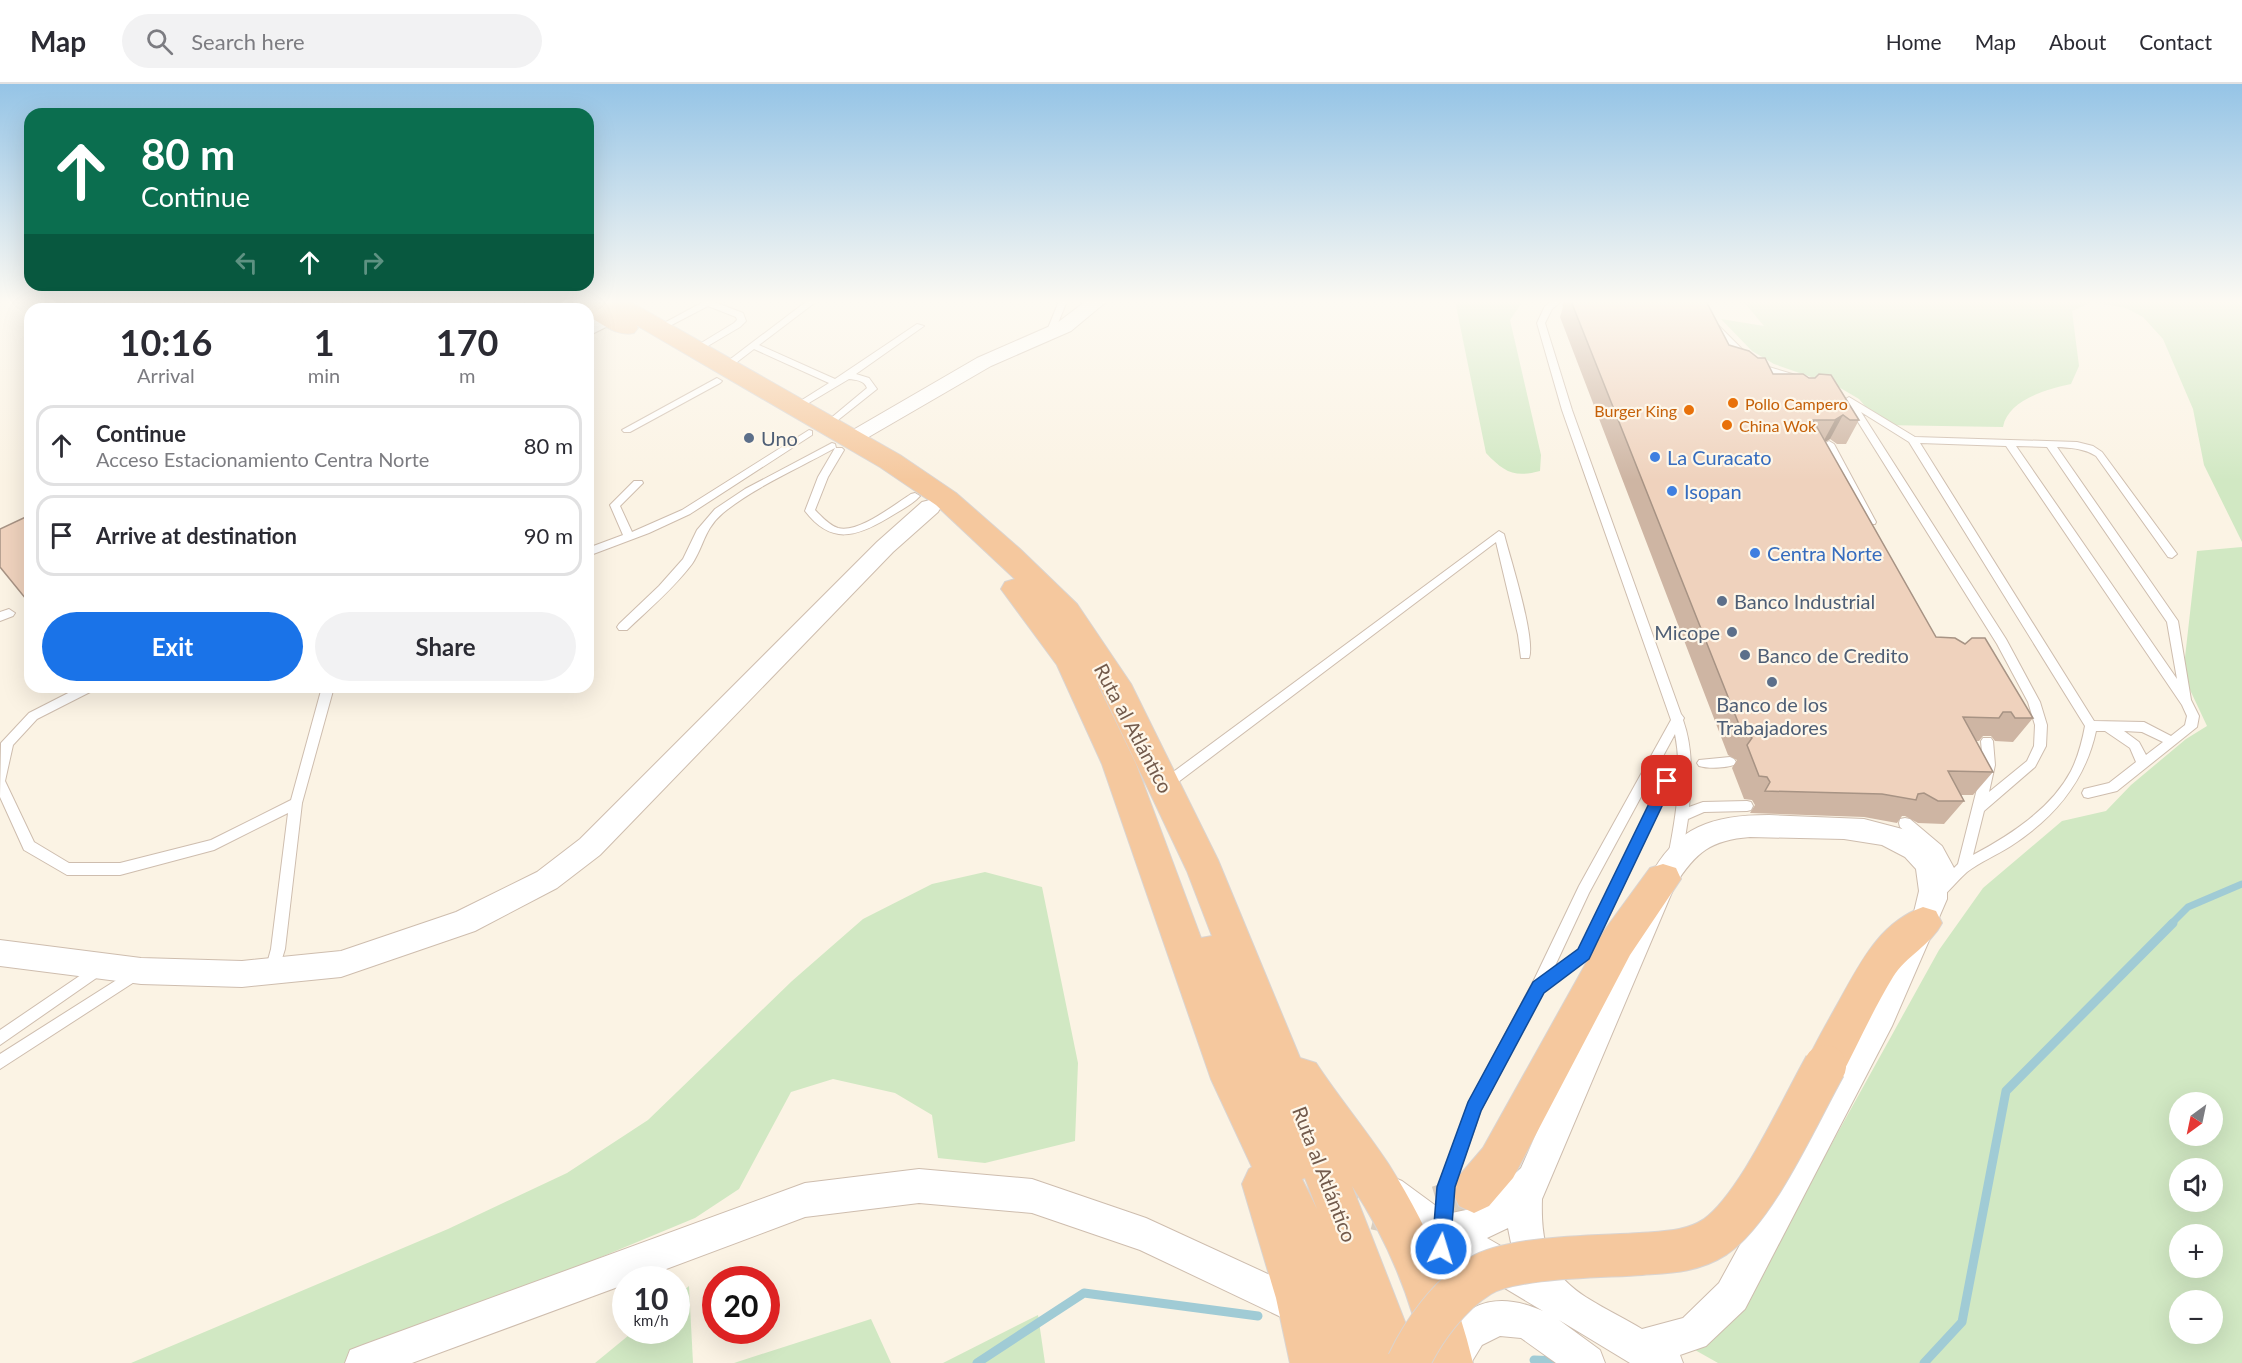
<!DOCTYPE html>
<meta charset="utf-8">
<style>
body{margin:0;font-family:Lato,sans-serif;background:#f2f2f3;color:#2b2b33;height:100vh;display:flex;flex-direction:column;font-size:22px;white-space:nowrap}
*{box-sizing:border-box;margin:0}
p{font-size:20px;color:#7c7c81}
.icon{flex:none;width:33px;height:33px;fill:none;stroke:currentColor;stroke-width:2;stroke-linecap:round;stroke-linejoin:round}
.map{position:relative;flex:1;overflow:hidden}
.side{position:absolute;left:24px;top:219px;width:570px;height:390px;display:flex;flex-direction:column;background:#fff;border-radius:18px;box-shadow:0 6px 24px #0002}
.side>*{flex:none}
.top-card{position:absolute;left:24px;top:24px;width:570px;height:183px;border-radius:18px;box-shadow:0 6px 24px #0002;background:#0b6e4f;color:#fff;overflow:hidden}
.needle{width:39px;rotate:213deg}
.controls{position:absolute;left:2169px;top:1008px;display:grid;gap:12px}
.controls a{display:grid;place-items:center;width:54px;height:54px;border-radius:50%;background:#fff;box-shadow:0 6px 24px #0002;font-size:30px}
.speed{position:absolute;left:612px;top:1182px;display:flex;gap:12px;font-size:30px;font-weight:700;text-align:center}
.speed>*{display:grid;place-content:center;width:78px;height:78px;border-radius:50%;background:#fff;box-shadow:0 6px 24px #0002;line-height:1}
.speed small{font-size:15px;font-weight:400}
.speed .limit{border:9px solid #d22;background:#fff;color:#111}
.pin{position:absolute;display:grid;place-items:center;width:51px;height:51px;color:#fff;margin:-26px;border-radius:12px;box-shadow:0 3px 9px #0006}
.me{position:absolute;width:66px;margin:-33px;rotate:5deg;stroke-linejoin:round;filter:drop-shadow(0 0 4px #0008)}
.turn{display:flex;align-items:center;gap:21px;height:126px;padding:0 18px;font-size:27px}
.turn .icon{width:78px;height:78px;stroke-width:2.5}
.turn b{display:block;font-size:42px;line-height:51px}
.lanes{display:flex;align-items:center;height:57px;padding:0 18px;background:#0003;justify-content:center;gap:30px;direction:ltr}
.lanes .off{opacity:.35}
.eta{display:flex;justify-content:space-evenly;align-items:center;height:102px;text-align:center}
.eta b{font-size:36px;font-weight:700;line-height:42px}
.action{display:flex;gap:12px;margin-top:auto;padding:12px 18px}
.action a{flex:1;height:69px;border-radius:36px;background:#1a73e8;color:#fff;font-size:24px;font-weight:700;line-height:69px;text-align:center}
.action a+a{background:#f2f2f3;color:#2b2b33}
ul{padding:0;list-style:none}
li{display:flex;align-items:center;gap:18px;height:81px;margin:0 12px 9px;padding:0 6px;border:3px solid #e1e1e2;border-radius:18px}
li div{flex:1}
li b{display:block;font-size:22px}
li em{font-style:normal}
header{display:flex;align-items:center;gap:36px;box-sizing:border-box;height:84px;padding:0 30px;background:#fff;border-bottom:2px solid #e1e1e2}
header strong{font-size:28px}
nav{display:flex;gap:33px;margin-inline-start:auto;font-size:21px}
.search{width:420px;height:54px;background:#f2f2f3;display:flex;align-items:center;gap:15px;box-sizing:border-box;padding:0 21px;border-radius:33px;color:#7c7c81;font-size:22px}
.map>svg:first-child{display:block}
.green{fill:#d1e8c3;fill-rule:evenodd}
.lines{fill:none;stroke-linecap:round;stroke-linejoin:round}
.stream-far1{stroke:#a0cbd5;stroke-width:7}
.stream{stroke:#a0cbd5;stroke-width:9}
.trunk-tunnel{stroke:#d9cdbe;stroke-width:42;stroke-dasharray:42 21;stroke-linecap:butt}
.service-casing{stroke:#cebdae;stroke-width:2}
.minor-casing{stroke:#cebdae;stroke-width:2}
.trunk-casing{stroke:#dad4d0;stroke-width:2}
.service{fill:#fff;fill-rule:evenodd}
.minor{fill:#fff;fill-rule:evenodd}
.trunk{fill:#f5c89e;fill-rule:evenodd}
.trunk-bridge-casing{stroke:#dad4d0;stroke-width:44;stroke-linecap:butt}
.trunk-bridge{stroke:#f5c89e;stroke-width:42}
.wall{fill:#ceb5a3}
.shaded-wall{fill:#a79384}
.building{fill:#efd2bd;stroke:#a79384;stroke-width:1.5}
.route{fill:#1a73e8;stroke:#114b97;stroke-width:1.5}
.food-dot{fill:#e8710a;stroke:#fef7ea;stroke-width:2}
.service-dot{fill:#5c6f8a;stroke:#fef7ea;stroke-width:2}
.shop-dot{fill:#3f7fe0;stroke:#fef7ea;stroke-width:2}
.labels{text-anchor:middle;dominant-baseline:central;stroke-width:4.5;stroke-linejoin:round;paint-order:stroke}
.far-food-label{font-size:16px;fill:#c56008;stroke:#fef7ea;text-anchor:start}
.service-label{font-size:20px;fill:#4e5e75;stroke:#fef7ea;text-anchor:start}
.shop-label{font-size:20px;fill:#366cbe;stroke:#fef7ea;text-anchor:start}
.street-label{font-size:20px;fill:#725a4b;stroke:#fef7ea}
</style>
<header>
<strong>Map</strong>
<div class="search"><svg class="icon" aria-label="search" viewBox="0 0 24 24"><circle cx="10" cy="10" r="6"/><path d="M15 15l6 6"/></svg>Search here</div>
<nav><a>Home</a><a>Map</a><a>About</a><a>Contact</a></nav>
</header>
<div class="map">
<svg width="2242" height="1279" viewBox="0 0 2242 1279">
<rect width="100%" height="100%" fill="#fbf3e4"/>
<path class="green" d="M1455,217H1523L1510,236L1541,371L1540,387C1514,394 1504,388 1486,369Z
M1743,217H2242V458L2204,381L2193,325L2163,255L2143,233L2126,224L2092,218L2072,227L2079,282L2071,300C2047,305 2008,316 2003,343L1881,341L1859,315L1837,302L1774,280L1752,267L1721,235L1764,242Z
M2242,463V1279H1718L1695,1266L1739,1227L1939,866L1983,804L2062,737L2106,727L2131,701L2186,655L2207,642L2183,591L2197,467ZM2180,1018H2212V1052H2180ZM2180,1084H2212V1118H2180ZM2180,1150H2212V1184H2180ZM2180,1216H2212V1250H2180Z
M985,788L1042,803L1078,979L1075,1057L985,1079L938,1074L932,1031L895,1009L833,995L791,1008L739,1105L695,1134L517,1208L366,1279H131L448,1145L567,1089L648,1036L792,897L863,835L932,800Z
M689,1202L693,1279H595L634,1247L676,1246L677,1212Z
M1038,1231L1045,1279H943Z
M871,1235L891,1279H734Z"/>
<g class="lines">
<path class="stream-far1" d="M2171,840L2188,823L2242,800"/>
<path class="stream" d="M1534,1276L1559,1277
M977,1279L1084,1209L1258,1232
M1924,1279L1962,1238L2006,1007L2173,839"/>
<path class="trunk-tunnel" d="M1321,1095C1369,1136 1420,1138 1474,1107"/>
<g class="service-casing">
<path id="service" d="M559,217H571L558,225H547Z
M705,217H712L743,229L746,237L740,243L696,269L692,266L693,264L734,239L737,236L736,233L708,222L660,247L653,245Z
M807,217H817L759,261L835,295L917,240L924,242L856,290L869,294L877,305L828,344L823,341L825,339L867,304C864,296 856,296 849,295L797,326L792,323L794,321L829,299L754,265L728,285H722L720,283Z
M1059,217H1067L1054,249L1047,251L1046,249Z
M1552,217H1562L1552,225L1545,239L1572,326L1681,630L1684,634L1683,636C1693,664 1692,694 1689,723L1703,718L1747,717L1751,718L1753,722L1751,726L1747,727L1704,728L1688,735L1682,773L1680,777L1675,778L1670,777L1668,773C1676,733 1683,691 1675,650L1589,809L1554,884L1579,866L1663,693H1671L1673,697L1589,874L1543,908L1481,1026L1454,1103L1446,1192L1444,1198L1438,1200L1432,1198L1430,1192L1438,1103L1469,1018L1533,898L1579,802L1671,636L1562,326L1537,239L1545,222Z
M1715,240L1718,241L1746,269V273H1740L1712,245L1711,243Z
M1762,281L1799,292L1801,294L1796,297L1759,286V282Z
M717,294L722,297L720,299L630,348H624L622,346Z
M1849,313L1915,353L2077,358L2093,362L2102,368L2177,470L2172,474L2168,473L2096,372C2083,364 2072,364 2057,363L2178,537L2191,616L2199,632L2197,643L2117,707L2088,714L2084,713L2082,709L2084,705L2109,699L2136,678L2130,664L2105,647H2096C2085,698 2054,734 2011,762C1997,771 1980,778 1967,788C1958,796 1950,806 1941,814L1936,816L1931,814L1929,810L1945,793L1932,770L1900,743L1899,739L1900,735L1905,734L1910,735L1942,762L1954,784L1958,780L1983,681L1981,657L1983,654H1991L1993,657L1995,681L1989,708L2027,677L2034,662L2035,641L2028,618L1997,560L1848,322L1849,320L1844,316ZM1861,328L1909,358L2085,642C2082,658 2078,673 2071,687C2051,725 2010,751 1973,771L1984,727L2035,683L2046,662L2047,641L2040,618L2006,555ZM1920,359L2006,362L2182,621L2187,632L2185,641L2171,652L2144,638L2094,637ZM2016,362L2047,363L2167,538L2177,595ZM2124,647L2142,648L2163,658L2146,671L2139,658Z
M809,346L812,347V351L690,430L649,449L588,472V464L623,451L610,421L634,397H642L643,399L620,422L632,448L682,426Z
M1829,357L1834,360L1876,438L1875,440H1867L1866,438L1824,360Z
M832,359L835,360L836,364H842L844,366L828,393L815,426C822,433 829,441 838,444C858,450 895,420 911,410L915,409L920,412C912,421 899,427 888,434C856,453 831,461 805,427L818,393L835,364C801,383 753,404 723,429C704,445 704,462 692,480C674,504 649,525 627,546H619L617,543L619,540L659,502L683,475L697,446L715,425L745,405Z
M1499,447L1504,450C1510,474 1536,554 1529,574H1521L1518,551L1496,458L1169,705H1161L1159,701L1161,697Z
M9,525L15,529L13,532L0,537V528Z
M80,603H96L94,606L37,635L13,661L5,697L34,758L69,779H120L211,756L291,716L322,603H334L302,719L285,865L277,891L272,893L267,891L265,887L271,865L288,729L214,766L120,791H67L24,766L0,713L1,659L29,629Z
M1730,673L1734,675L1736,678L1734,681C1724,684 1709,685 1699,682L1697,679L1699,676Z
M100,878L105,880L107,884L105,888L0,961V946Z
M137,883L142,885L144,889L142,893L0,985V970Z"/>
</g>
<g class="minor-casing">
<path id="minor" d="M1086,217H1107L1071,247L991,282L860,358H846L843,354L846,350L977,274L1057,239Z
M609,228L618,234L616,238L588,252V238Z
M930,416L938,418L941,423L938,428L893,468L600,771L557,804L475,847L341,893L242,903L141,900L0,882V856L141,874L242,877L341,867L456,828L537,788L580,755L877,458L922,418Z
M1769,731L1864,735L1910,747L1924,756L1938,773L1947,794V815L1892,942L1745,1225L1706,1262L1680,1271L1683,1279H1630L1559,1236L1600,1266L1605,1279H1556L1521,1254L1500,1252L1482,1261L1471,1279H1435C1452,1223 1489,1203 1543,1227L1431,1160L1378,1121L1373,1109L1378,1097L1390,1092L1402,1097L1447,1130L1480,1123L1521,1084L1649,795C1675,742 1714,731 1769,731ZM1750,753L1844,755L1882,761L1905,773L1916,785L1919,807L1914,828L1871,922L1719,1199L1683,1234L1642,1245C1577,1207 1539,1201 1542,1115L1675,801C1696,768 1711,756 1750,753ZM1508,1144L1513,1169L1487,1154Z
M919,1085L1032,1095L1146,1134L1294,1202L1299,1215L1294,1228L1281,1233L1140,1166L1032,1129L919,1119L805,1133L637,1196H626V1200L412,1279H345L350,1266L363,1261L805,1099Z"/>
</g>
<g class="trunk-casing">
<path id="trunk" d="M568,217H597L601,220L600,217H629L900,371L956,409L1020,465L1077,520L1131,600L1218,776L1300,974L1316,979C1339,1014 1366,1046 1389,1081C1428,1142 1456,1208 1473,1279H1425C1412,1215 1388,1157 1352,1102L1421,1279H1290L1276,1214L1242,1100L1249,1085L1252,1083L1211,995L1102,680L1057,581L1001,505L1005,498L1015,495L936,421L880,383L636,241L638,244L634,249C617,253 603,240 588,232V225H576ZM1097,599L1101,605L1187,787L1212,852L1201,854L1136,680ZM1305,1094L1317,1125L1302,1095Z
M1663,780L1676,784L1681,795L1630,871L1513,1094L1489,1122L1474,1129L1459,1122L1452,1107L1459,1092L1483,1064L1604,847L1650,784Z
M1923,823L1936,827L1942,839C1931,861 1906,872 1893,893C1873,926 1857,962 1839,996L1825,1001L1811,996L1805,982C1814,961 1826,941 1837,921C1859,882 1878,839 1923,823Z"/>
</g>
<use href="#service" class="service"/>
<use href="#minor" class="minor"/>
<use href="#trunk" class="trunk"/>
<g class="trunk-bridge-casing">
<path id="trunk-bridge" d="M1408,1279C1423,1247 1449,1211 1480,1192C1513,1172 1600,1173 1641,1170C1667,1168 1692,1168 1715,1153C1757,1124 1799,1028 1825,982"/>
</g>
<use href="#trunk-bridge" class="trunk-bridge"/>
</g>
<path class="wall" d="M1563,217H1706L1729,261L1773,290L1859,336L1846,360H1837L1830,355L1825,358L1936,553L2033,634L2013,658L1995,657L1991,652H1983L1979,657H1976L1993,688L1973,711H1961L1964,717L1944,740L1918,739L1905,732H1902L1897,739L1864,733L1750,729L1755,721L1752,716L1744,715L1732,684L1737,676L1728,671L1560,233L1563,223L1562,220Z"/>
<path class="shaded-wall" d="M1843,331L1830,355L1822,360L1835,336Z"/>
<path class="building" d="M1571,217H1706L1729,261L1749,267L1758,274H1765L1773,290H1803L1809,294H1815L1819,290L1831,291L1859,336H1850L1843,331L1835,336H1813L1936,553L1955,554L1965,560L1972,554H1985L2033,634H2015L2011,628H2003L1999,634L1963,633L1993,688L1948,687L1964,717H1938L1924,709L1918,710L1916,716L1882,710L1765,707L1770,698L1767,693L1759,692L1747,661L1752,654L1742,648Z
M30,431V520L0,483V445Z"/>
<linearGradient id="sky" x2="0" y2="1"><stop stop-color="#95c4e6"/><stop offset="0.55" stop-color="#fdfaf3"/><stop offset="1" stop-color="#fdfaf3" stop-opacity="0"/></linearGradient>
<rect width="2242" height="396" fill="url(#sky)"/>
<path class="route" d="M1667,692L1674,697L1589,875L1544,909L1481,1027L1455,1103L1450,1165L1447,1172L1441,1175L1434,1172L1432,1165L1437,1103L1468,1018L1533,898L1578,865L1660,697Z"/>
<g class="food-dot">
<circle cx="1733" cy="319" r="6"/>
<circle cx="1689" cy="326" r="6"/>
<circle cx="1727" cy="341" r="6"/>
</g>
<g class="service-dot">
<circle cx="749" cy="354" r="6"/>
<circle cx="1722" cy="517" r="6"/>
<circle cx="1732" cy="548" r="6"/>
<circle cx="1745" cy="571" r="6"/>
<circle cx="1772" cy="598" r="6"/>
</g>
<g class="shop-dot">
<circle cx="1655" cy="373" r="6"/>
<circle cx="1672" cy="407" r="6"/>
<circle cx="1755" cy="469" r="6"/>
</g>
<g class="labels">
<g class="far-food-label">
<text x="1745" y="319">Pollo Campero</text>
<text x="1677" y="326" text-anchor="end">Burger King</text>
<text x="1739" y="341">China Wok</text>
</g>
<g class="service-label">
<text x="761" y="354">Uno</text>
<text x="1734" y="517">Banco Industrial</text>
<text x="1720" y="548" text-anchor="end">Micope</text>
<text x="1757" y="571">Banco de Credito</text>
<text x="1772" y="620" text-anchor="middle">Banco de los<tspan x="1772" dy="23">Trabajadores</tspan></text>
</g>
<g class="shop-label">
<text x="1667" y="373">La Curacato</text>
<text x="1684" y="407">Isopan</text>
<text x="1767" y="469">Centra Norte</text>
</g>
<g class="street-label">
<text transform="translate(1134 644) rotate(62)">Ruta al Atlántico</text>
<text transform="translate(1325 1090) rotate(69)">Ruta al Atlántico</text>
</g>
</g>
</svg>
<div class="controls">
<a><svg class="needle" viewBox="-14 -14 28 28"><path d="M0-13l5 13h-10z" fill="#e53935"/><path d="M0 13l5-13h-10z" fill="#7c7c81"/></svg></a>
<a><svg class="icon" aria-label="sound" viewBox="0 0 24 24"><path d="M4 9h4l5-4v14l-5-4H4zM17 9q2 3 0 6"/></svg></a>
<a>+</a>
<a>−</a>
</div>
<div class="speed"><div>10<small>km/h</small></div><div class="limit">20</div></div>
<div class="pin" style="left:1667px;top:697px;background:#d93025"><svg class="icon" aria-label="arrive" viewBox="0 0 24 24"><path d="M6 21V4h12l-3 4 3 4H6"/></svg></div>
<svg class="me" style="left:1441px;top:1165px" viewBox="-20 -20 40 40"><circle r="17" fill="#1a73e8" stroke="#fff" stroke-width="3"/><path d="M0-11L8 9 0 5-8 9z" fill="#fff"/></svg>
<div class="top-card">
<div class="turn"><svg class="icon" aria-label="ahead" viewBox="0 0 24 24"><path d="M12 20V5M6 11l6-6 6 6"/></svg><div><b>80 m</b>Continue</div></div>
<div class="lanes"><svg class="icon off" aria-label="left" viewBox="0 0 24 24"><path d="M17 20v-9H6M10 6l-5 5 5 5"/></svg><svg class="icon" aria-label="ahead" viewBox="0 0 24 24"><path d="M12 20V5M6 11l6-6 6 6"/></svg><svg class="icon off" aria-label="right" viewBox="0 0 24 24"><path d="M7 20v-9h11M14 6l5 5-5 5"/></svg></div>
</div>
<section class="side">
<div class="eta">
<div><b>10:16</b><p>Arrival</p></div>
<div><b>1</b><p>min</p></div>
<div><b>170</b><p>m</p></div>
</div>
<ul>
<li><svg class="icon" aria-label="ahead" viewBox="0 0 24 24"><path d="M12 20V5M6 11l6-6 6 6"/></svg><div><b>Continue</b><p>Acceso Estacionamiento Centra Norte</p></div><em>80 m</em></li>
<li><svg class="icon" aria-label="arrive" viewBox="0 0 24 24"><path d="M6 21V4h12l-3 4 3 4H6"/></svg><div><b>Arrive at destination</b></div><em>90 m</em></li>
</ul>
<div class="action"><a>Exit</a><a>Share</a></div>
</section>
</div>
